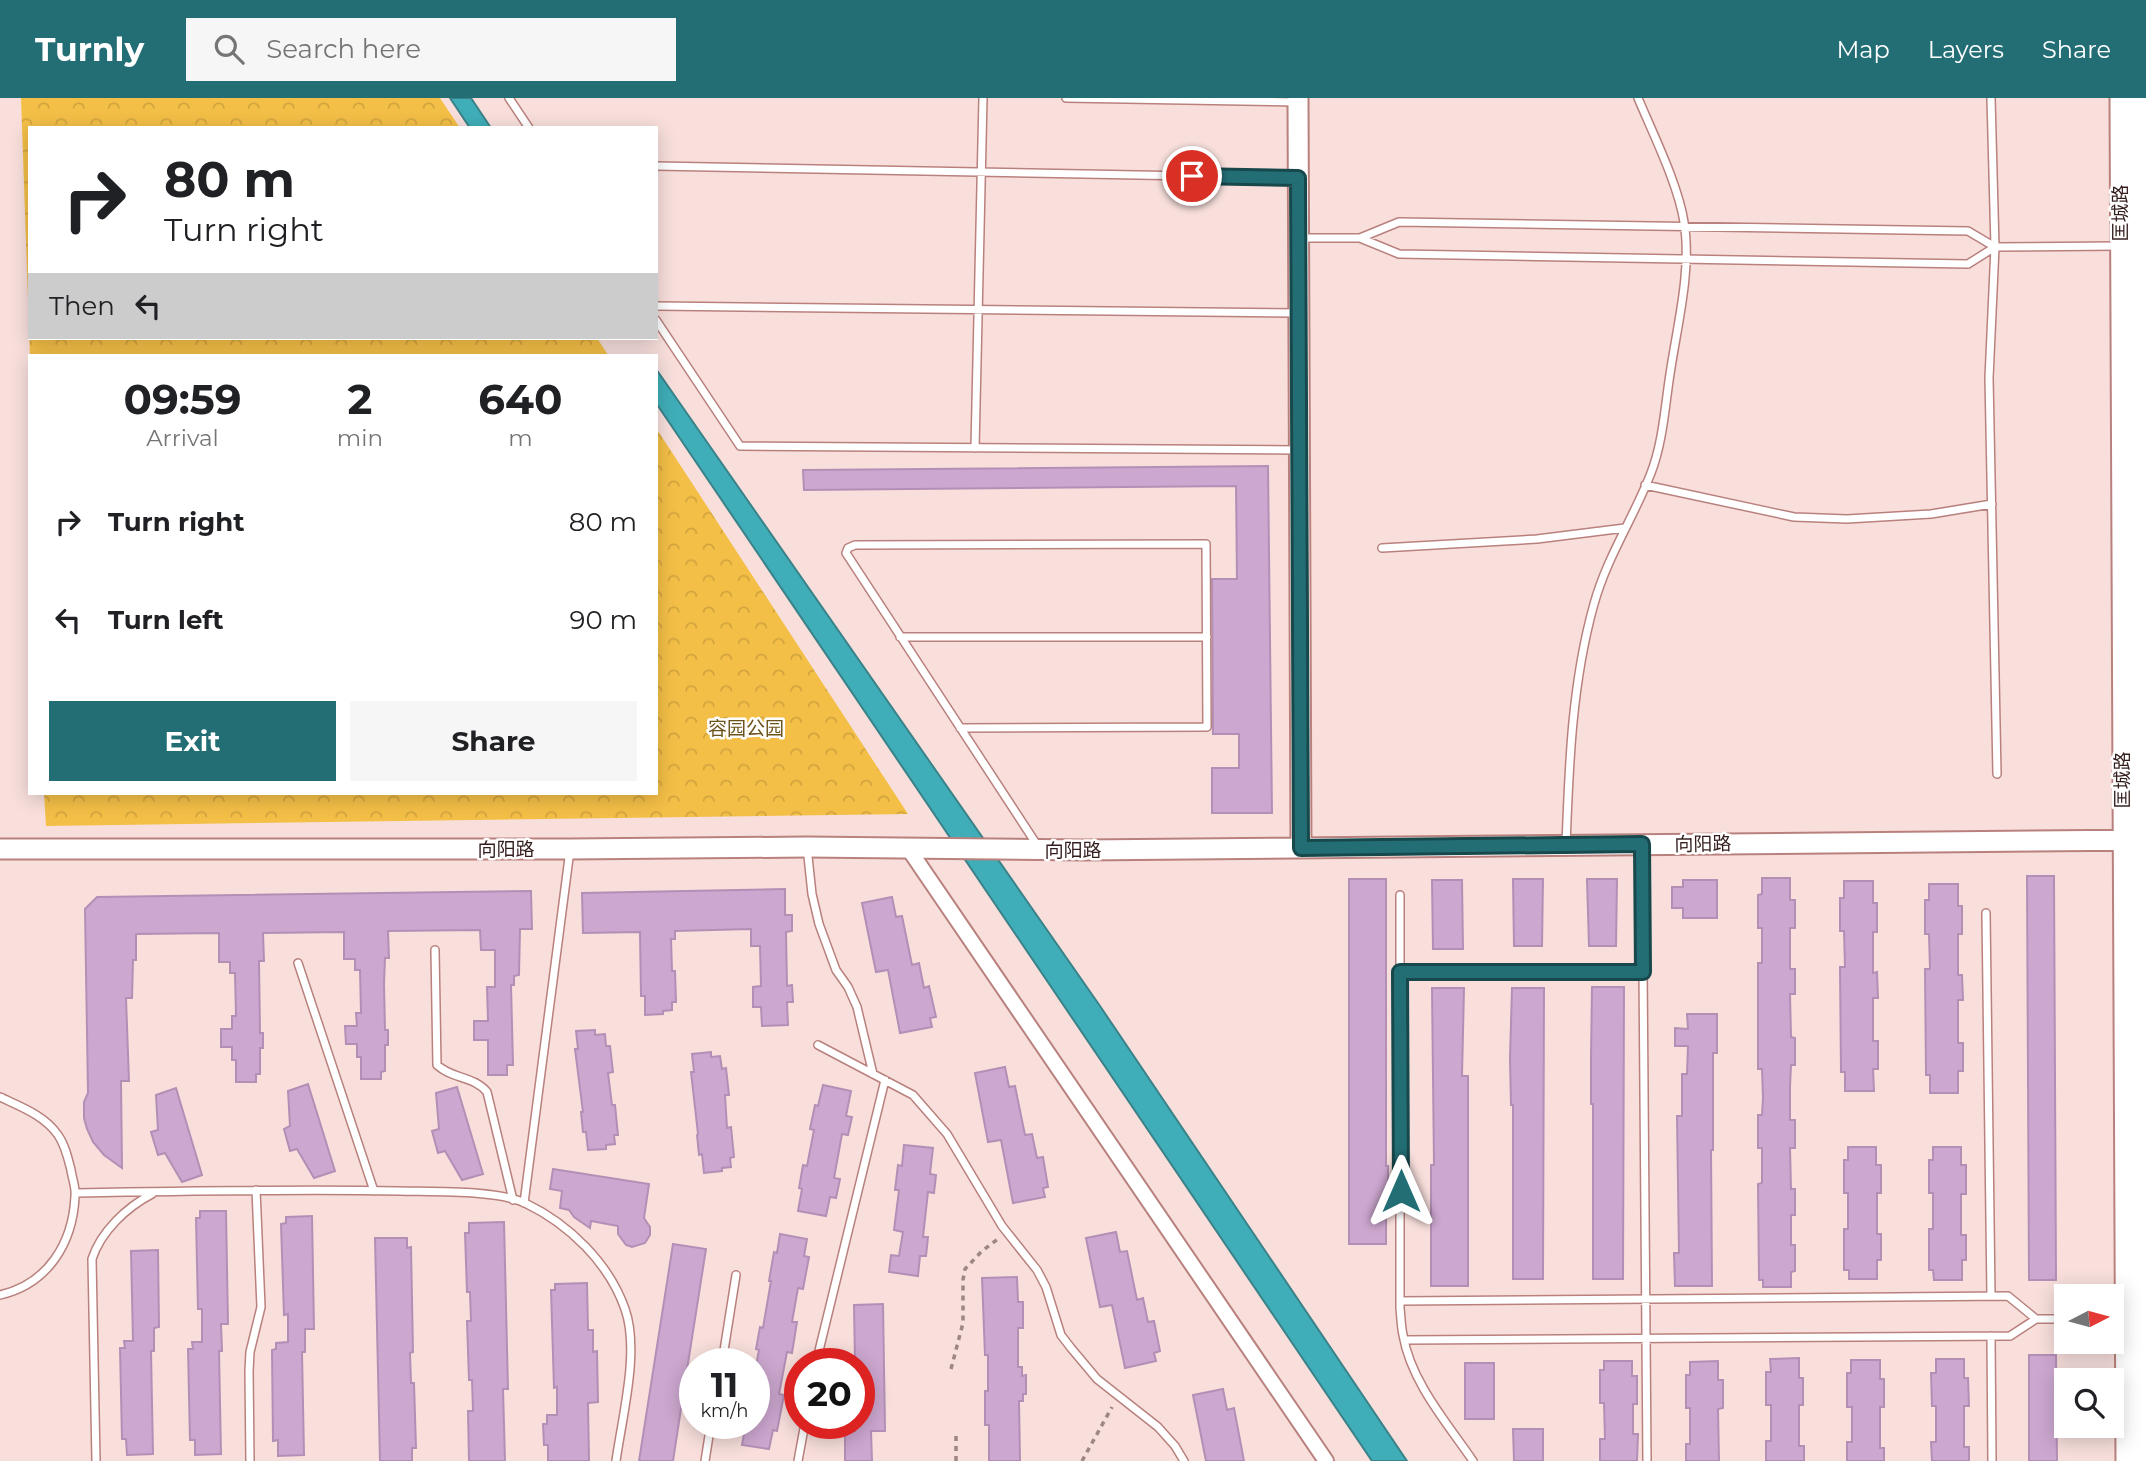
<!DOCTYPE html>
<meta charset="utf-8">
<style>
body{margin:0;font-family:Montserrat,"Noto Sans SC",sans-serif;background:#f6f6f6;color:#202124;height:100vh;display:flex;flex-direction:column;font-size:26px;white-space:nowrap}
*{box-sizing:border-box;margin:0}
p{font-size:23px;color:#757577}
.icon{flex:none;width:38px;height:38px;fill:none;stroke:currentColor;stroke-width:2;stroke-linecap:round;stroke-linejoin:round}
.map{position:relative;flex:1;overflow:hidden}
.panel{position:absolute;left:28px;top:256px;width:630px;height:441px;display:flex;flex-direction:column;background:#fff;border-radius:0px;box-shadow:0 4px 18px #0003}
.panel>*{flex:none}
.hud{position:absolute;left:28px;top:28px;width:630px;height:214px;border-radius:0px;box-shadow:0 4px 18px #0003;background:#fff;color:#202124;overflow:hidden}
.needle{width:46px;rotate:84deg}
.buttons{position:absolute;left:2054px;top:1186px;display:grid;gap:14px}
.buttons a{display:grid;place-items:center;width:70px;height:70px;border-radius:0px;background:#fff;box-shadow:0 4px 18px #0003;font-size:35px}
.speed{position:absolute;left:679px;top:1250px;display:flex;gap:14px;font-size:35px;font-weight:700;text-align:center}
.speed>*{display:grid;place-content:center;width:91px;height:91px;border-radius:50%;background:#fff;box-shadow:0 4px 18px #0003;line-height:1}
.speed small{font-size:18px;font-weight:400}
.speed .limit{border:10px solid #d22;background:#fff;color:#111}
.pin{position:absolute;display:grid;place-items:center;width:60px;height:60px;color:#fff;margin:-30px;border:4px solid #fff;border-radius:50%;box-shadow:0 2px 7px #0007}
.me{position:absolute;width:77px;margin:-38px;rotate:0deg;stroke-linejoin:round;filter:drop-shadow(0 0 5px #0008)}
.turn{display:flex;align-items:center;gap:24px;height:147px;padding:0 21px;font-size:32px}
.turn .icon{width:91px;height:91px;stroke-width:2.5}
.turn b{display:block;font-size:49px;line-height:60px}
.then{display:flex;align-items:center;height:66px;padding:0 21px;background:#0003;gap:14px;font-size:26px}
.eta{display:flex;justify-content:space-evenly;align-items:center;height:119px;text-align:center}
.eta b{font-size:42px;font-weight:700;line-height:49px}
.button{display:flex;gap:14px;margin-top:auto;padding:14px 21px}
.button a{flex:1;height:80px;border-radius:0px;background:#236e75;color:#fff;font-size:28px;font-weight:700;line-height:80px;text-align:center}
.button a+a{background:#f6f6f6;color:#202124}
ul{padding:0;list-style:none}
li{display:flex;align-items:center;gap:21px;height:98px;padding:0 21px}
li div{flex:1}
li b{display:block;font-size:26px}
li em{font-style:normal}
header{display:flex;align-items:center;gap:42px;box-sizing:border-box;height:98px;padding:0 35px;background:#236e75;color:#fff}
header strong{font-size:33px}
nav{display:flex;gap:38px;margin-inline-start:auto;font-size:24px}
.search{width:490px;height:63px;background:#f6f6f6;display:flex;align-items:center;gap:18px;box-sizing:border-box;padding:0 24px;border-radius:0px;color:#757577;font-size:26px}
.map>svg:first-child{display:block}
.park{fill:url(#park-crowns)}
.water{fill:#3faeb8;stroke:#3b8289;stroke-width:2}
.building{fill:#cca7cf;stroke:#b38fb6;stroke-width:2}
.lines{fill:none;stroke-linecap:round;stroke-linejoin:round}
.lane-casing{stroke:#b9817d;stroke-width:10}
.street-casing{stroke:#b9817d;stroke-width:18}
.secondary-casing{stroke:#b9817d;stroke-width:23}
.path{stroke:#9d8684;stroke-width:3.5;stroke-dasharray:5 5;stroke-linecap:butt}
.lane{stroke:#fff;stroke-width:7}
.street{stroke:#fff;stroke-width:14}
.secondary{stroke:#fff;stroke-width:19}
.route-casing{stroke:#17484c;stroke-width:18}
.route{stroke:#236e75;stroke-width:12}
.labels{text-anchor:middle;dominant-baseline:central;stroke-width:5;stroke-linejoin:round;paint-order:stroke}
.street-label{font-size:19px;fill:#331d1c;stroke:#fff}
.park-label{font-size:19px;fill:#6c531c;stroke:#fff}
</style>
<header>
<strong>Turnly</strong>
<div class="search"><svg class="icon" aria-label="search" viewBox="0 0 24 24"><circle cx="10" cy="10" r="6"/><path d="M15 15l6 6"/></svg>Search here</div>
<nav><a>Map</a><a>Layers</a><a>Share</a></nav>
</header>
<div class="map">
<svg width="2146" height="1363" viewBox="0 0 2146 1363">
<defs>
<pattern id="park-crowns" width="20" height="18" patternUnits="userSpaceOnUse" patternTransform="scale(1.75)"><rect width="20" height="18" fill="#f4bf47"/><path d="M2 6a3 3 0 1 1 6 0M12 15a3 3 0 1 1 6 0" fill="none" stroke="#d2a43e"/></pattern>
</defs>
<rect width="100%" height="100%" fill="#f8dfdc"/>
<path class="park" d="M21,0H440L460,30H30V240H597L608,257H30V259Z
M656,330L908,716L46,728L44,695H656Z"/>
<path class="water" d="M450,0H471L491,30H470Z
M656,271L1100,908L1407,1363H1372L656,305Z"/>
<path class="building" d="M1268,368L1272,715H1212V670H1239V636H1213L1212,481H1237L1236,388L804,392L803,372Z
M2027,778H2054L2056,1182H2029Z
M1762,780H1790V802H1795V830H1790V871H1795V896H1790L1791,939L1795,940V967H1791L1790,989V1022H1795V1050H1790L1791,1091H1795V1117H1791V1147H1795V1173L1791,1174V1189H1763V1182H1759L1758,1086L1762,1085V1050H1758V1017H1762L1763,1000L1762,971H1758V865H1762V830H1758V797L1762,796Z
M1349,781H1386V1068H1388V1099H1386V1146H1349Z
M1513,781H1543L1542,848H1514Z
M1587,781H1617L1616,848H1589Z
M1432,782H1462L1463,851H1433Z
M1683,782H1717V820H1683V810H1672V789H1683Z
M1844,783H1873V805H1877V834H1873V875L1877,874L1878,900H1873V943H1878V971H1873L1874,993H1845V974H1841L1840,869H1845L1844,833H1840V800H1844Z
M1929,786H1958V808H1962V836H1958V877H1962L1963,902H1958V945H1963V973H1958V995H1930V977H1926L1925,871H1930L1929,836H1925V802H1929Z
M785,791V817H792V833L786,834L787,888L792,887L793,904H787L788,927L762,928L761,909H753V889L761,888L760,848H751V831L675,833V841H671L672,873H675L676,904H672V912L663,913V916L645,917V898H641L640,834L583,835L582,795Z
M531,793L532,831H520L519,877L514,878V887H511L513,967H507V977H488V942H474V923H488L487,889H495V852H481L480,832L388,833L389,860H385L384,886L385,932H388V947H385V973L381,974V981H361V959H357V946H346L345,928H357L356,915H361L360,872H355V861H344V834L263,835L264,863H259L260,935H263V950H260V976H256V984H236V962H232V949H221V931H232V918H236L235,875H230V864H219V835L136,836V862H133L132,900H126L129,983H121L122,1070L104,1057L93,1044L87,1031L84,1020V1004L88,995L85,811L97,799Z
M892,799L896,819L902,818L912,867L919,865L924,890L929,888L936,919L930,920L932,929L900,935L888,872L876,874L862,805Z
M1592,889H1624L1623,1181H1593V1006H1591V960Z
M1432,890H1464L1462,978H1468V1188H1431V1067H1434Z
M1512,890H1544L1543,1181H1513V1007H1511L1510,960Z
M1687,916H1717V955H1713V1052H1711L1712,1188H1675L1674,1155H1679L1677,1018H1682V976H1687L1688,948H1675V930L1688,931Z
M595,932V937L605,936L606,948H610L613,974L608,975L612,1007H615L618,1037H614L615,1046L606,1047V1051L588,1052L586,1034H583L581,1014H583L575,951H578L576,933Z
M711,954V959L720,958L722,971L726,970L729,997H725L727,1030L731,1029L734,1059L730,1060L731,1069L722,1070V1073L704,1075L702,1056L699,1057L697,1037L698,1036L691,974H694L692,956Z
M1005,969L1009,989L1015,988L1025,1037L1032,1036L1037,1060L1043,1059L1048,1089L1043,1090L1045,1099L1013,1105L1001,1042L988,1044L975,975Z
M308,986L335,1073L314,1080L297,1051L290,1053L284,1031L290,1028L288,993Z
M823,987L851,993L846,1018L852,1019L848,1037L842,1036L834,1080L840,1081L836,1100L830,1099L826,1118L798,1113L802,1091L799,1090L803,1067L807,1068L814,1032L810,1031L815,1007L818,1008Z
M457,989L483,1076L462,1082L445,1053L438,1055L432,1033L439,1031L436,995Z
M176,990L202,1077L182,1084L165,1055L158,1057L151,1034L158,1032L156,997Z
M904,1047L933,1050L930,1076L936,1077L934,1095L928,1094L923,1139H928L926,1158H920L918,1178L889,1174L891,1157L899,1158L903,1134L894,1132L899,1092H895L898,1067L902,1068Z
M1848,1049H1876V1067H1881V1095H1877V1136H1881V1162H1877V1181H1849V1172H1844V1131H1848V1095H1844V1062H1848Z
M1933,1049H1961V1067H1966V1096H1961V1137H1966V1162H1962V1182H1934L1933,1172H1929V1131H1933V1095H1929V1062H1933Z
M553,1071L649,1086L644,1120L650,1129V1137L645,1145L632,1149L626,1147L618,1136V1128L591,1123L590,1130L574,1119L569,1112L560,1110L562,1093L550,1091Z
M200,1113H226L228,1226H221L222,1253H219L221,1356L195,1357V1342H190L188,1251H193L192,1244H202V1211H198L196,1120H200Z
M312,1118L314,1231H305V1254H302L304,1357L278,1358V1342L273,1343L272,1252L276,1251V1245L288,1244V1216L284,1217L281,1126L286,1125V1119Z
M504,1124L508,1291H503L505,1363H469L468,1313H473L472,1282H469L467,1223H471L470,1194H467L465,1135H469V1125Z
M1116,1134L1120,1154L1127,1153L1137,1202L1143,1200L1148,1224L1154,1223L1160,1253L1154,1255L1156,1263L1125,1270L1112,1207L1100,1209L1086,1140Z
M780,1136L807,1141L804,1158L809,1159L803,1191L798,1190L792,1224H797L792,1255L787,1254L779,1296L784,1297L777,1333L773,1332L769,1351L742,1347L746,1325H754V1278L759,1252L756,1251L760,1229L763,1230L771,1183H769L774,1154L777,1155Z
M375,1140H407V1150L411,1149L413,1254L410,1255L411,1285H414L416,1350H412V1363H380Z
M673,1146L706,1151L686,1278L673,1363H639Z
M158,1152L159,1229L154,1230V1253H151L153,1356L127,1357L126,1341H122L120,1250H125L124,1243H133L131,1153Z
M1017,1179L1018,1204H1023V1230H1018V1269H1022V1278L1026,1277V1296H1023V1303H1019L1020,1363H989V1327H985V1293H988V1257H985L982,1180Z
M587,1185L588,1232H593V1254L597,1253L598,1304L588,1305L589,1363H548V1347H544L543,1326H547V1317H557V1289L554,1290L551,1192H555V1186Z
M883,1206L885,1333H871L872,1363H845V1333H855V1325H859V1265H855L854,1207Z
M2029,1257H2056L2057,1363H2029Z
M1799,1260V1280H1803V1307H1799V1348H1804V1363H1766V1343H1771V1307H1766V1274H1771L1770,1261Z
M1936,1261H1964V1280H1968L1969,1308H1964V1349H1969V1363H1932L1931,1344H1936V1308H1932L1931,1275H1936Z
M1851,1262H1880V1281H1884V1309H1880V1350H1884V1363H1847V1344H1852V1309H1847V1275H1851Z
M1604,1263H1632V1278H1637V1306H1633V1336H1638L1637,1363H1600V1341H1605L1604,1305H1600V1272H1604Z
M1718,1263V1282H1723V1310L1718,1311L1719,1363H1686V1346H1690V1310H1686V1277H1690V1264Z
M1465,1265H1494V1321H1465Z
M1223,1291L1227,1312L1234,1310L1244,1363H1206L1193,1297Z
M1513,1331H1543V1363H1514Z"/>
<g class="lines">
<g class="lane-casing">
<path id="lane" d="M509,0L529,30
M1066,0L1298,4
M1991,0L1995,149L1989,280L1997,676
M656,68L1297,80
M1301,140H1360L1399,156L1968,166L1995,149
M1360,140L1399,124L1968,133L1995,149L2119,148
M656,208L1298,215
M656,222L740,348L1298,352
M975,350L983,0
M1645,387L1794,419L1847,421L1931,416L1992,406
M1382,450L1537,441L1625,430
M900,539H1207
M960,630L1207,629L1206,446L855,447L848,450L846,455L1039,750
M1566,747C1569,666 1572,584 1594,506C1607,459 1634,419 1651,375C1663,344 1665,308 1670,276C1677,228 1692,172 1684,124C1678,86 1653,36 1638,0
M1642,747L1647,1363
M807,749L812,796L819,826L836,872L848,889L857,909L873,976
M1400,797V1210C1401,1219 1401,1228 1403,1237C1411,1284 1447,1325 1473,1363
M1986,815L1991,1198
M435,852L437,967C452,981 474,978 487,994L513,1102
M298,865L374,1093
M1400,874H1643
M818,947L913,997L947,1036L1002,1128L1037,1172L1046,1189L1061,1237L1071,1250L1097,1281L1158,1329L1175,1348L1184,1363
M0,999C21,1009 44,1017 58,1037C65,1047 68,1060 71,1072C72,1080 76,1089 75,1098C73,1145 48,1186 0,1197
M76,1095C184,1093 291,1091 399,1093C432,1094 497,1092 525,1105C569,1126 609,1165 625,1211C640,1253 622,1319 616,1363
M524,1105L570,752
M1401,1203L2008,1198L2036,1221H2067
M1991,1238L1992,1363
M1404,1242L2010,1238L2036,1221
M722,1265L736,1177
M816,1265L885,982
M96,1363L92,1161C101,1133 127,1109 152,1096
M250,1363L249,1273L250,1254L261,1209L256,1092
M705,1363L711,1325
M798,1363L805,1325"/>
</g>
<g class="street-casing">
<path id="street" d="M908,750L1326,1363"/>
</g>
<g class="secondary-casing">
<path id="secondary" d="M1298,0L1301,750
M2120,0L2126,1363
M2138,0L2144,1363
M0,751H570L807,749L1083,752L2146,742"/>
</g>
<path class="path" d="M951,1271L963,1225V1182L965,1171L981,1154L999,1140
M956,1338V1363
M1082,1363L1112,1309"/>
<use href="#lane" class="lane"/>
<use href="#street" class="street"/>
<use href="#secondary" class="secondary"/>
</g>
<g class="lines">
<g class="route-casing">
<path id="route" d="M1192,78L1298,80L1301,750L1642,746L1643,874H1400L1401,1093"/>
</g>
<use href="#route" class="route"/>
</g>
<g class="labels">
<g class="street-label">
<text transform="translate(2120 115) rotate(-90)">匡城路</text>
<text transform="translate(2122 682) rotate(-90)">匡城路</text>
<text transform="translate(1703 746) rotate(-1)">向阳路</text>
<text x="506" y="751">向阳路</text>
<text x="1073" y="752">向阳路</text>
</g>
<g class="park-label">
<text x="746" y="630">容园公园</text>
</g>
</g>
</svg>
<div class="buttons">
<a><svg class="needle" viewBox="-14 -14 28 28"><path d="M0-13l5 13h-10z" fill="#e53935"/><path d="M0 13l5-13h-10z" fill="#757577"/></svg></a>
<a><svg class="icon" aria-label="search" viewBox="0 0 24 24"><circle cx="10" cy="10" r="6"/><path d="M15 15l6 6"/></svg></a>
</div>
<div class="speed"><div>11<small>km/h</small></div><div class="limit">20</div></div>
<div class="pin" style="left:1192px;top:78px;background:#d93025"><svg class="icon" aria-label="arrive" viewBox="0 0 24 24"><path d="M6 21V4h12l-3 4 3 4H6"/></svg></div>
<svg class="me" style="left:1401px;top:1093px" viewBox="-20 -20 40 40"><path d="M0-17L14 15 0 8-14 15z" fill="#236e75" stroke="#fff" stroke-width="4"/></svg>
<div class="hud">
<div class="turn"><svg class="icon" aria-label="right" viewBox="0 0 24 24"><path d="M7 20v-9h11M14 6l5 5-5 5"/></svg><div><b>80 m</b>Turn right</div></div>
<div class="then">Then<svg class="icon" aria-label="left" viewBox="0 0 24 24"><path d="M17 20v-9H6M10 6l-5 5 5 5"/></svg></div>
</div>
<section class="panel">
<div class="eta">
<div><b>09:59</b><p>Arrival</p></div>
<div><b>2</b><p>min</p></div>
<div><b>640</b><p>m</p></div>
</div>
<ul>
<li><svg class="icon" aria-label="right" viewBox="0 0 24 24"><path d="M7 20v-9h11M14 6l5 5-5 5"/></svg><div><b>Turn right</b></div><em>80 m</em></li>
<li><svg class="icon" aria-label="left" viewBox="0 0 24 24"><path d="M17 20v-9H6M10 6l-5 5 5 5"/></svg><div><b>Turn left</b></div><em>90 m</em></li>
</ul>
<div class="button"><a>Exit</a><a>Share</a></div>
</section>
</div>
